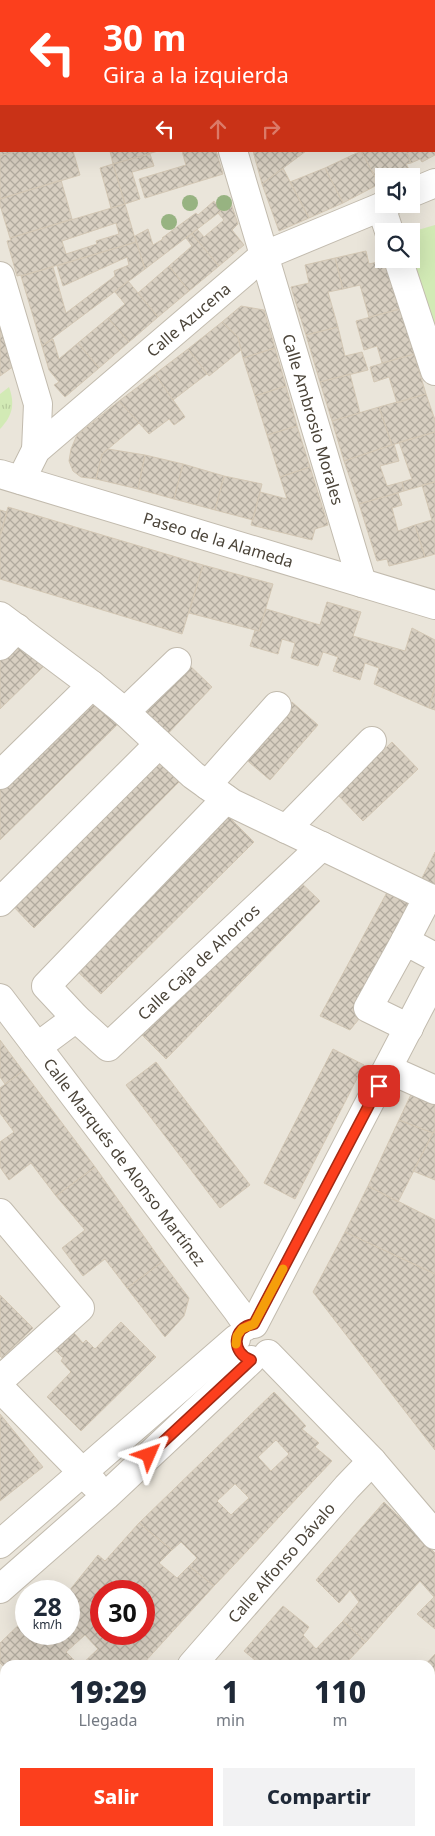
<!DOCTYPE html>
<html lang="es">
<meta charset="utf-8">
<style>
body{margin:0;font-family:"Noto Sans",sans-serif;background:#f2f2f3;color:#1f2937;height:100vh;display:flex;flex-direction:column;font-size:19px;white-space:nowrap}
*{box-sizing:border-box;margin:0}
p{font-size:16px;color:#747a83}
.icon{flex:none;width:28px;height:28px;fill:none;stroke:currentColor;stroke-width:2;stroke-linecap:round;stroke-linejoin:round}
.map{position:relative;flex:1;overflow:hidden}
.side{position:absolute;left:0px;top:1660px;width:435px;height:176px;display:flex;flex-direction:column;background:#fff;border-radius:15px 15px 0 0;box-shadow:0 5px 20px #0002}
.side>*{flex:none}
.hud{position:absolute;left:0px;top:0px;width:435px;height:152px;box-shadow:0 5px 20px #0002;background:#fc3f1d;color:#fff;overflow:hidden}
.fabs{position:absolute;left:375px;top:168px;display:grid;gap:10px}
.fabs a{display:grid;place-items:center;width:45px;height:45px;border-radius:0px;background:#fff;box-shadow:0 5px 20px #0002;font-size:25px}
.speed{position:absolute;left:15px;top:1580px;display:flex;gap:10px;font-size:25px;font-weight:700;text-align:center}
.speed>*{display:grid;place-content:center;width:65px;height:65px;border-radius:50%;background:#fff;box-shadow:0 5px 20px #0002;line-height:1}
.speed small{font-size:12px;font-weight:400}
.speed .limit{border:8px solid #d22;background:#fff;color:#111}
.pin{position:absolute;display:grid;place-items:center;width:42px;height:42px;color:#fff;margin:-21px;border-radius:10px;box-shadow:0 2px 8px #0006}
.me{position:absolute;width:55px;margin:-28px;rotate:47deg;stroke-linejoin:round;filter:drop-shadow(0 0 4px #0008)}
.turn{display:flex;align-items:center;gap:18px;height:105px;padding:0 20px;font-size:22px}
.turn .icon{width:65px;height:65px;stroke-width:2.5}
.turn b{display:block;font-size:35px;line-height:42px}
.lanes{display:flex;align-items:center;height:48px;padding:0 20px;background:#0003;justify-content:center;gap:25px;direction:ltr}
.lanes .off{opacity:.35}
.eta{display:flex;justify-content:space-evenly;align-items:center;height:85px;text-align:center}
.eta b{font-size:30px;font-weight:800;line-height:35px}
.cta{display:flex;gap:10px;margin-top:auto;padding:10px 20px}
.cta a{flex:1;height:58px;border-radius:0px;background:#fc3f1d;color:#fff;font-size:20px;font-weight:800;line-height:58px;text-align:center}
.cta a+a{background:#f2f2f3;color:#1f2937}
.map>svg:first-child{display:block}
.residential{fill:#eae5da;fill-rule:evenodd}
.grass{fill:url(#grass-tufts)}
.park{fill:#d2eab5}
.building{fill:url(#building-cross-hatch);stroke:#d3c7b4;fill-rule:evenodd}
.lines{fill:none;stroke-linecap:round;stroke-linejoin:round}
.minor-casing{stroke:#c2bbae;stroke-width:30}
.minor{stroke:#fff;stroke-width:28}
.tree{fill:#97b381}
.route-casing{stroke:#a42913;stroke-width:12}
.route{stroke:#fc3f1d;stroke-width:9}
.slow{stroke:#f59e0b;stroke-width:9}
.labels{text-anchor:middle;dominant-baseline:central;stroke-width:4;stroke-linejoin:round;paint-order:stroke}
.street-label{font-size:16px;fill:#4b4439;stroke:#fff}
</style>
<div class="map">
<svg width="435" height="1836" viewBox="0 0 435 1836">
<defs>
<pattern id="grass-tufts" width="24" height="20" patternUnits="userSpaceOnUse" patternTransform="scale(1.25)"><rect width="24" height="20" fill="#d2eab5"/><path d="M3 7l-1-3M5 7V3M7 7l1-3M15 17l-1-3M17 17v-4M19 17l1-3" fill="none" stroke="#b6ca9c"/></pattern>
<pattern id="building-cross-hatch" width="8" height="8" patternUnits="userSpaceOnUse" patternTransform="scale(1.25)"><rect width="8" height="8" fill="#d8cfc1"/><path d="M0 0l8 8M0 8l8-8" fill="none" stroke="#b1aa9e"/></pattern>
</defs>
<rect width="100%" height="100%" fill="#f6f3ec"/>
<path class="residential" d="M0,0H435V1836H0ZM1,1H434V151H1ZM384,176H411V204H384ZM384,231H411V259H384ZM26,1591H69V1634H26ZM101,1591H144V1634H101ZM5,1665H430V1831H5Z"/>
<path class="grass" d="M9,387C15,404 13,415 0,429V394Z"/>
<path class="park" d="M435,225V328L411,251V232Z"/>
<path class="building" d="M428,0H435L434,48V1H424Z
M0,115H1V151H16L0,156Z
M434,116L435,155L422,162L420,159L411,163L406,151H434Z
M16,151H73L80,175L0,199V156Z
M110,151H158L113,164Z
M182,151H216L223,174L145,198L139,179L186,165Z
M253,151H306L262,184Z
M361,151H406L411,163L406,164L409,169L394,176H384V182L379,184Z
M361,151L379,184L343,203L325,168Z
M150,154L154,166L132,172L140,199L125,204L113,164Z
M113,164L125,204L111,208L100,168Z
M283,168L309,218L279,231L262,184Z
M325,168L343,203L309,218L290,182Z
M61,180L72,219L10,238L0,205V199Z
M214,201L221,211L145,269L135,236L148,229L153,245L163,239L162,238L196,213L198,215Z
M231,203L238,224L232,230L244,245L219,266L192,234L197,229L204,237L224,220L218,213Z
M125,204L136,242L21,276V275L17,276L7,241L11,240L10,238ZM116,223L119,234L96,241L97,244L66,254L62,241Z
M192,234L219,266L189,291L169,266L192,246L186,238Z
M136,242L145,269L42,346L21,276L53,267L66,313L115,276L114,271L129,265L127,257L63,286L57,266Z
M366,251L369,264L386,260L400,309L369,317L360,285L343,289L335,258Z
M335,258L343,289L328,292L338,327L306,335L291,287L309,283L305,265Z
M169,266L189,291L158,317L138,293Z
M128,281L158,317L129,342L108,318L125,304L115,292Z
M241,306L264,310L275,348L243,358L238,337L222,322Z
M400,309L414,354L382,363L377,346L364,350L356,321Z
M108,318L129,342L99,368L78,343Z
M0,320L14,366L0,376Z
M222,322L238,337L241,350L209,376L188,349Z
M338,327L345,356L362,352L368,370L320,382L306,335Z
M53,339L59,359L78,343L99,368L65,397L54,385L59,382L49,370L42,346Z
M275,348L286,386L255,396L243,358Z
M188,349L207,374L173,400L155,374Z
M414,354L426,394L397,403L389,377L374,382L370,367Z
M155,374L185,417L174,425L169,419L149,434L119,401Z
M350,374L360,413L332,421L320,382Z
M286,386L297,426L267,435L255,396Z
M426,394L435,420V432L392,445L379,407Z
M119,401L139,423L102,454L96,479L81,477L73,471L69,461L71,449L77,435Z
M379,407L392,445L344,461L332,421Z
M297,426L310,467L280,477L267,435Z
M435,432V482L404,491L402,482L412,479L399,442Z
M394,444L399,461L380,466L387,486L402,482L404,491L359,504L344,461Z
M108,449L145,455L138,489L96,479L102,454Z
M145,455L183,464L174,499L138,489Z
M183,464L224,476L215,510L174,499Z
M310,467L328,525L315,529L312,540L251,525L260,492L287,499L280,477Z
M224,476L262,484L253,520L215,510Z
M435,482V554L425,557L415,525L432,520L422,485Z
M398,493L402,505L392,508L398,531L415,525L425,557L389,566L387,559L377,561L359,504Z
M8,507L203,565L182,634L0,579V536Z
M0,510L7,512L1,534H0Z
M203,565L273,584L259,631L189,613Z
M327,602L361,612L353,636L405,651L412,628L435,640V686L429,708L374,684L379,668L365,663L360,680L333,671L338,657L323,652L318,666L291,658L295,643L282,639L278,654L250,646L255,630L259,631L266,609L320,625Z
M21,639L46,664L0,709V660Z
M185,661L212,687L162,740L135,714Z
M435,686V710L429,708Z
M95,691L124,718L0,840V786Z
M292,702L318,725L270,780L243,757Z
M392,742L418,769L363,821L337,794Z
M158,757L182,779L34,928L11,904Z
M229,817L254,842L101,994L75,969Z
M435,852V885L422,878Z
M295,877L320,901L166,1059L142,1035Z
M391,885L418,905L368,1008L350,1030L320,1016Z
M0,1040L23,1071L5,1084L0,1077Z
M333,1049L364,1065L295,1199L264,1183Z
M156,1062L250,1185L220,1208L126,1085Z
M23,1071L95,1167L56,1196L31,1163L9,1180L0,1167V1142L14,1132L0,1113V1088Z
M414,1088L435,1096V1129L433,1133L399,1120Z
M399,1120L433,1133L398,1202L368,1186Z
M435,1129V1180L413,1171Z
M95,1167L162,1262L127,1288L105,1259L83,1276L62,1248L85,1230L56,1196Z
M368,1186L435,1220V1274L345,1232Z
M345,1232L435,1274V1450L313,1292Z
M162,1262L189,1298L184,1316L165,1337L127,1288Z
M0,1295L33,1328L2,1358L0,1356Z
M121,1322L156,1357L81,1431L47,1397L71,1372L61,1361L63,1358L55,1350L73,1332L83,1343L86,1340L95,1349Z
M274,1392L306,1426L302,1429L319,1443L315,1447L332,1461L214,1586L189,1566L197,1558L181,1542L172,1550L139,1523ZM276,1440L289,1454L271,1471L258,1457ZM235,1484L249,1498L231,1515L217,1501Z
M0,1414L43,1467L0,1501Z
M384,1502L435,1553V1596L434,1597L420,1581L366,1642L343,1621L359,1602L350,1590L339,1603L316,1580Z
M139,1523L172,1550L159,1563L177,1578L189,1566L214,1586L142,1665H81L98,1649L85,1635L66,1652L79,1665H5V1668L0,1663V1643L26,1618V1634H69V1591L98,1555L105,1561ZM127,1588L130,1591H144V1634H101V1591H123Z
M435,1596V1629L417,1614Z
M283,1606L309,1627L303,1635L316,1649L343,1621L366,1642L344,1665H261L244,1651Z
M435,1654V1698L430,1702V1665H425Z
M0,1723L5,1728V1752L0,1757Z
M430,1737L435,1742V1756L430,1762Z
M5,1752V1831H28L24,1836H0V1757Z
M77,1831H105L110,1836H72Z
M175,1831H263L267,1835L270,1831H282L287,1836H180Z
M282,1831H301L297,1836H287Z
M325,1831H365L361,1836H320Z"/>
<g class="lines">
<g class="minor-casing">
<g id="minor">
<path d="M188,0L189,1"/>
<path id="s1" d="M233,151L362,583"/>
<path d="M411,193L435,183"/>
<path d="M381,207L389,231"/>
<path d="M398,259L435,371"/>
<path d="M0,276L38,404L36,450"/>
<path id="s2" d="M0,474L435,605"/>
<path id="s3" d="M21,480L36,450L263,256L388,204"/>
<path d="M0,616L92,685L125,712L193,775L232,803L428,897L405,941"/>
<path d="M0,646L17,628"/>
<path d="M125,712L177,662"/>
<path d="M0,775L92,685"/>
<path d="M207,785L277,706"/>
<path d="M286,829L372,741"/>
<path d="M0,902L159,744"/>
<path id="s4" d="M0,998L237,1310L246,1323L245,1327"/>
<path d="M76,1018L46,986L226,799"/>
<path d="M409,1028L368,1008L405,941L435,957"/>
<path id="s5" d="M37,1047L76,1018L108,1047L322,846"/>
<path d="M388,1069L435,1090"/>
<path d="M0,1213L80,1308L0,1380"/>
<path d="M254,1324L435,977"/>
<path d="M268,1354L372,1461L435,1535"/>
<path d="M0,1388L94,1484"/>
<path d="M0,1544L236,1339"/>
<path d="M0,1589L106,1496L251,1360"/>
<path id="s6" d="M192,1665L347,1487L372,1461"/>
<path d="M0,1699L5,1704"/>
<path d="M430,1782L435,1776"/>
<path d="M133,1831L138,1836"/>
<path d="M41,1836L45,1831"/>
<path d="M382,1836L386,1831"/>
</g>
</g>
<use href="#minor" class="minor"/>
</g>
<g class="tree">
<circle cx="190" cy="203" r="8"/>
<circle cx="224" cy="203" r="8"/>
<circle cx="169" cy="222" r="8"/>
</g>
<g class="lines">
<g class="route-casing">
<path id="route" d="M149,1455L251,1360C231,1353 232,1327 254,1324L379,1086"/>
</g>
<use href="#route" class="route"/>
<path class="slow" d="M236,1344L237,1336L242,1329L254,1324L283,1269"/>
</g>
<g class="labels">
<g class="street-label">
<text stroke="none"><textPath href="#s3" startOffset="234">Calle Azucena</textPath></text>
<text stroke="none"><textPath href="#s1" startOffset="280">Calle Ambrosio Morales</textPath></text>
<text stroke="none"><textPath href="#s2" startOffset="228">Paseo de la Alameda</textPath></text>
<text stroke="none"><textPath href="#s5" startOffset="216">Calle Caja de Ahorros</textPath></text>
<text stroke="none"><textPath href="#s4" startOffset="206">Calle Marqués de Alonso Martínez</textPath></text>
<text stroke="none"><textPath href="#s6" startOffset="136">Calle Alfonso Dávalo</textPath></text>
</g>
</g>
</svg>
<div class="fabs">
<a><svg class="icon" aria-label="sound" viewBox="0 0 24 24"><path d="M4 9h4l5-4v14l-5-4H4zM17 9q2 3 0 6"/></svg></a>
<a><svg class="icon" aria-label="search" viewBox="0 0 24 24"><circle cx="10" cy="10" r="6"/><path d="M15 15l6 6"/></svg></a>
</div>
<div class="speed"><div>28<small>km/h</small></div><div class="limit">30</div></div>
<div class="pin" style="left:379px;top:1086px;background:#d93025"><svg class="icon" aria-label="arrive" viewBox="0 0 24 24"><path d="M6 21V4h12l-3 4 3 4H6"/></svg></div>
<svg class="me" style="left:149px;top:1455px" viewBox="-20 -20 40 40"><path d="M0-17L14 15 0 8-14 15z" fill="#fc3f1d" stroke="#fff" stroke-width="4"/></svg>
<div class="hud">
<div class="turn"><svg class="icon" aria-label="left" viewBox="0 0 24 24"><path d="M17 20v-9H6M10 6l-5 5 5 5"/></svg><div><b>30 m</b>Gira a la izquierda</div></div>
<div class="lanes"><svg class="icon" aria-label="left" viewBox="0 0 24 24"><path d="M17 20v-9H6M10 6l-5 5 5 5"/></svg><svg class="icon off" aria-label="ahead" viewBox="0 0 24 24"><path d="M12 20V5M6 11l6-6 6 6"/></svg><svg class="icon off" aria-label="right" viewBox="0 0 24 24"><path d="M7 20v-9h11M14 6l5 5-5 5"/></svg></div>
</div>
<section class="side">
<div class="eta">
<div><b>19:29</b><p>Llegada</p></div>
<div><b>1</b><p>min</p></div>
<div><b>110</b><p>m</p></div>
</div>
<div class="cta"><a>Salir</a><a>Compartir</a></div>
</section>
</div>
